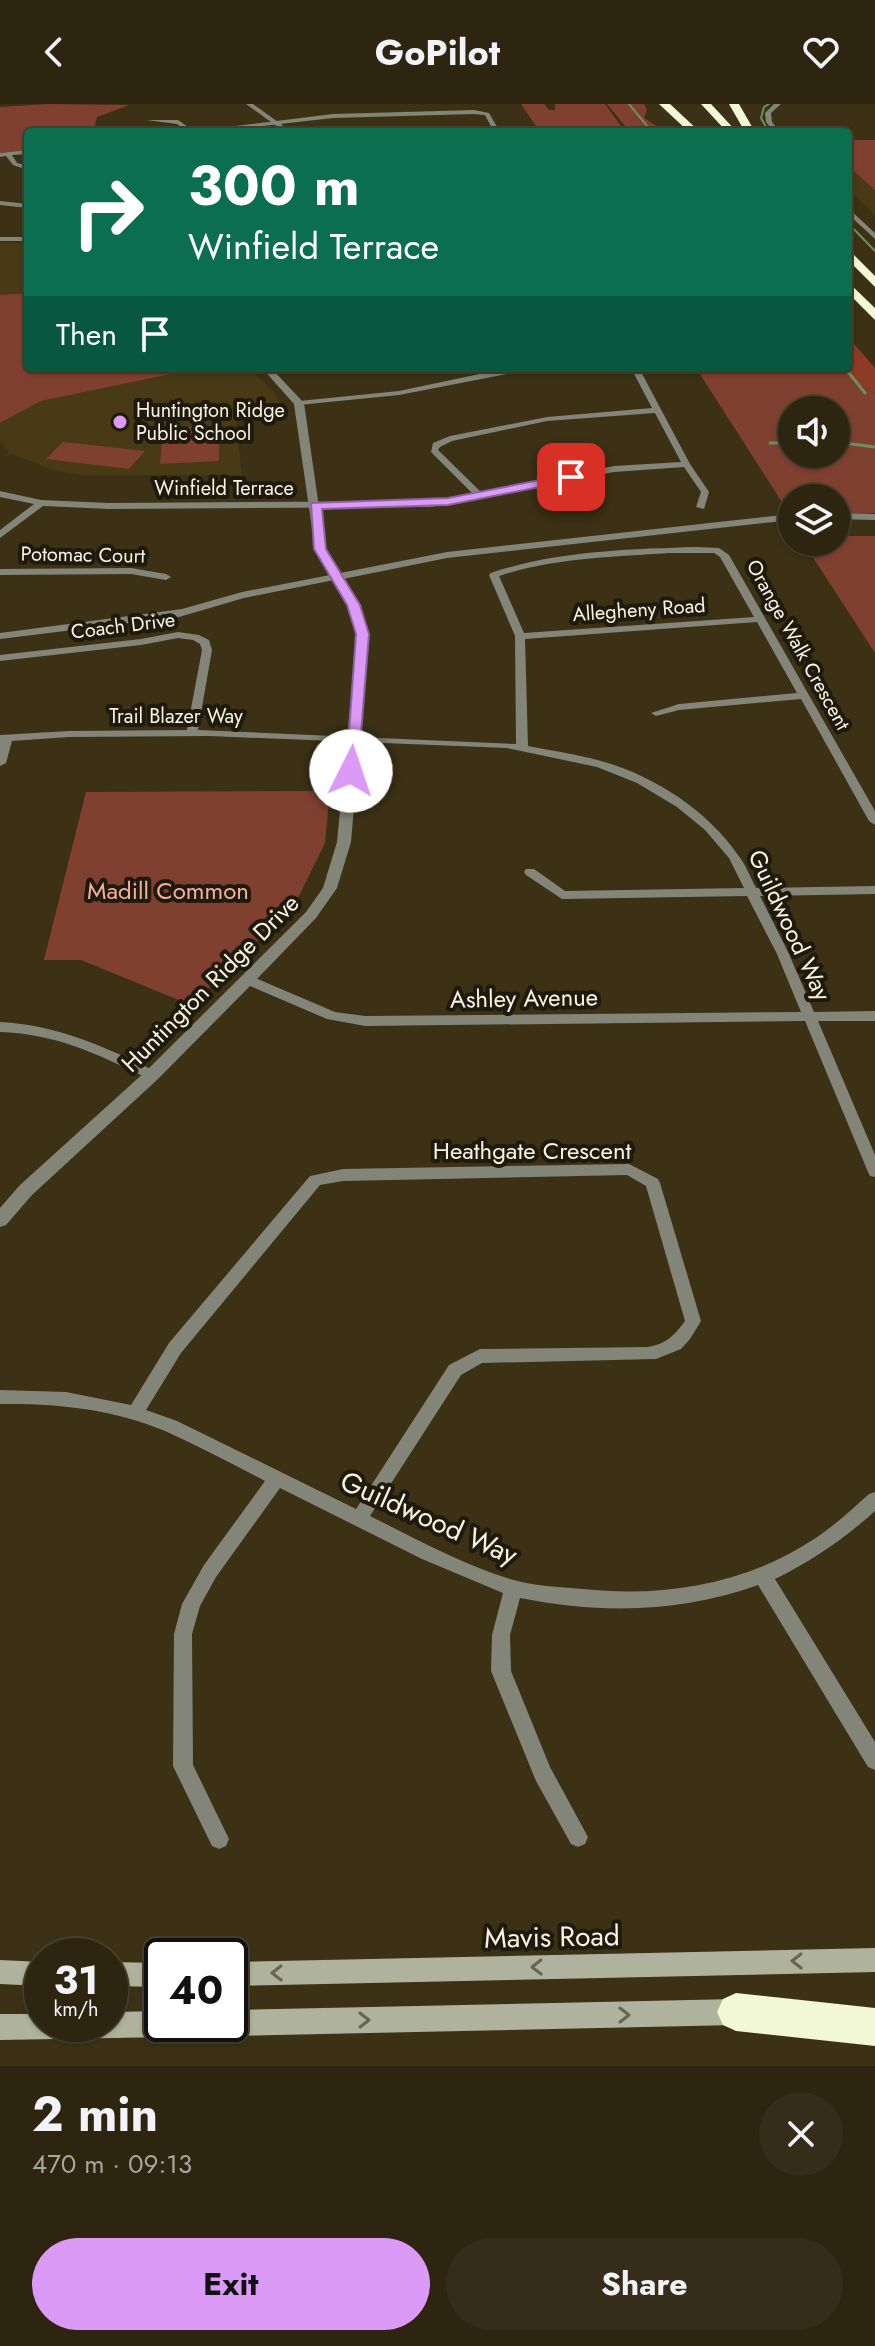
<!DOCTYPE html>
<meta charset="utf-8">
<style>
body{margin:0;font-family:Jost,sans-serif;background:#352d19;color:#f1f3f6;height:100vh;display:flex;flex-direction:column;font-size:30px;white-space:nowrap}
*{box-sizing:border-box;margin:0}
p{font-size:26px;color:#a7a59f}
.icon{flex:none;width:44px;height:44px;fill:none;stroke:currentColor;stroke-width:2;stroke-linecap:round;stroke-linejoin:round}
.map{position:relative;height:1962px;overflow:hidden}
.drawer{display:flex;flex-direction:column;background:#2d2510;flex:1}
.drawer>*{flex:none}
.guide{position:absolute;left:24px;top:24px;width:828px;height:244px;border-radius:8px;box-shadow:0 2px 6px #0004,0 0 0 2px #484230;background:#0b6e4f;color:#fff;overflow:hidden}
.tools{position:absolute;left:778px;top:292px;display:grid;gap:16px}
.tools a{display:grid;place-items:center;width:72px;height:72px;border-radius:50%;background:#2d2510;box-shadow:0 2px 6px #0004,0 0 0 2px #484230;font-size:40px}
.speed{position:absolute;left:24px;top:1834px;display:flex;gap:16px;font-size:40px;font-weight:700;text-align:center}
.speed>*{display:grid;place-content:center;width:104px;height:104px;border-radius:50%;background:#2d2510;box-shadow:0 2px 6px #0004,0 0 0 2px #484230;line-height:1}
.speed small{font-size:20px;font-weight:400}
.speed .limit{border:4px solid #111;border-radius:12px;background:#fff;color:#111}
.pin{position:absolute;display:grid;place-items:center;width:68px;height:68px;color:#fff;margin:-34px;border-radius:16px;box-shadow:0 4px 12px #0006}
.me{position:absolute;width:88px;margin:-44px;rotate:4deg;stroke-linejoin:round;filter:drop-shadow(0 0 6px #0008)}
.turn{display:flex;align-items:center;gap:28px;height:168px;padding:0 32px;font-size:36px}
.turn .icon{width:104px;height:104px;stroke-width:2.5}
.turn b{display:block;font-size:56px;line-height:68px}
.then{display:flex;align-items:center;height:76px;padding:0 32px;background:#0003;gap:16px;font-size:30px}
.round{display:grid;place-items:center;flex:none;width:84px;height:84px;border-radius:42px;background:#352d19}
.summary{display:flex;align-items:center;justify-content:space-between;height:136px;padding:0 32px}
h1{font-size:48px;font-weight:700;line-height:60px}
.button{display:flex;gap:16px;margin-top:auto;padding:16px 32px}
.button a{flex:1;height:92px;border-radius:48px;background:#da9af6;color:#111;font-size:32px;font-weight:700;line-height:92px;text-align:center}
.button a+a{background:#352d19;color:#f1f3f6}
header{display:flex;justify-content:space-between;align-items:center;height:104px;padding:0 32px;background:#2d2510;font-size:36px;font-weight:700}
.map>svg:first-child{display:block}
.built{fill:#473a15}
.green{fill:#804030;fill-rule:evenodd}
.forest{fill:#8e3b26}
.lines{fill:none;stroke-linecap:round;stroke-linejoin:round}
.stream-far1{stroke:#67915e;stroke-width:2}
.stream{stroke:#67915e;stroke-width:3}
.minor{fill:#828577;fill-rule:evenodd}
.tertiary{fill:#828577;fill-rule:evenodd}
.secondary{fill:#afb39d;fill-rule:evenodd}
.motorway{fill:#f2f8d5;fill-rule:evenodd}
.oneway{stroke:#676656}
.route{fill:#da9af6;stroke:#8e64a0;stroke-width:2}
.poi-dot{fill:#da9af6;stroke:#1f1a0e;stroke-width:3}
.labels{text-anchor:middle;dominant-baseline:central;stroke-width:8;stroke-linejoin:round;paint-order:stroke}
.far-poi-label{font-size:20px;fill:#faf3e3;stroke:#1f1a0e;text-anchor:start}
.far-street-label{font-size:20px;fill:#faf3e3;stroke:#1f1a0e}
.park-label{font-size:24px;fill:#f8b09d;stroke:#1f1a0e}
.street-label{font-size:24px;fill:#faf3e3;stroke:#1f1a0e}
.near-street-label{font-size:28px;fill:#faf3e3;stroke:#1f1a0e}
</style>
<header><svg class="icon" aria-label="back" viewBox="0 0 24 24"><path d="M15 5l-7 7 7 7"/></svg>GoPilot<svg class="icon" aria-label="heart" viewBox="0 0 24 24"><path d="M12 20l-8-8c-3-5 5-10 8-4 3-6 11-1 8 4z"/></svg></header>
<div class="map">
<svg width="875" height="1962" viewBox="0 0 875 1962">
<rect width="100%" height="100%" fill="#3c3115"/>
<path class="built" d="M848,36H875V111L848,85Z
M0,139H28V189L0,191Z
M200,264H248L269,283L286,305L235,308L242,371H82L55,367L12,350L0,354L10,349L0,338V319L41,297Z"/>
<path class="green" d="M48,0L129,1L97,13L93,28H28V46L0,49V3Z
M521,0H544L549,6H555V0H605L625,28H540Z
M607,0H644L647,6L644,14L666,28H630Z
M848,36H875V86L848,62Z
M28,189V264H200L41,297L0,319V191Z
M696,264H839L851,277L875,290V409L836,410V394H792V410L789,409ZM792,306H836V350H792Z
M219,322V357L160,360L163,324Z
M63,338L145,347L129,365L46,355Z
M836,432H875V549L803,438H836Z
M330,687L325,739L295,800L191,901L81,856H44L86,688Z"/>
<path class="forest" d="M848,233L875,264V290L851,277L839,264H848Z"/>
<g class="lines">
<path class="stream-far1" d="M629,0L652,28
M769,0L764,3L761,14L769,28
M848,119L875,147"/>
<path class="stream" d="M845,264L865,289
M836,338L875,343
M770,339H792"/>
<path class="minor" d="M474,6L489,9L500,28H494L485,11L474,10L333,14L210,28H188L177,20L146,16H178L194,27L333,10Z
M28,46V50L12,51L17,59L28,62V66L13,61L6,52L0,53V49Z
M0,97L28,100V104L0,101Z
M508,264H518L507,270L399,291L299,301L295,299L299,297L399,287Z
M631,264H639L690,360L709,388L704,405L696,403L701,388L684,363L614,368L430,403L109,405L43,402L0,434V426L34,400L0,393V387L41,396L109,399L430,397L472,389L431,348L433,339L450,332L547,313L652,304ZM655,309L681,358L614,362L481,388L438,346L440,343L452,337L547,317Z
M697,443L719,444L729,451L875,707V721L869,717L801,595L679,606L656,612L651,609L679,600L797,589L757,518L525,535L528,642C552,647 577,650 601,657C653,671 708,707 738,751C746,761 750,773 756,784L875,782V790L760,792L789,850L814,908L875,907V917H818L875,1051V1073L870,1072L868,1068L805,917L365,922L327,915L243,879L241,876L243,873H253L335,908L365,912L801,908L777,850L747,792L562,795L526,771L524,768L526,765H534L565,787L744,784L729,754L705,726L677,703L637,679L597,663L507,644L209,632L69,633L12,637L6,659L0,662V631L69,627L187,626L202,546L200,540L193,536L178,534L141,541L0,557V551L141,535L178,528L199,531L209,536L212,546L198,626L516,640L515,532L489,471L491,469C555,447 629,445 697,443ZM669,449H714L720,453L754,513L524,529L499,472C553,454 613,453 669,449Z
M131,464L166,470L171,473L166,476L131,470L0,471V465Z
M0,918C58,921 105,943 157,968L159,971L157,974H147C97,950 57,930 0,928Z
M629,1060L658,1075L660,1079L701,1217L690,1235L681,1245L656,1255L482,1259L461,1271L370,1412C416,1435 462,1460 510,1475C533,1482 559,1483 583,1485C658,1493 736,1482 801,1443C826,1429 847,1410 869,1390L875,1388V1407C844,1435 812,1457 775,1475L875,1638V1666L868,1663L758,1481C680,1509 601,1510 520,1494L510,1531L511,1567L550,1663L588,1733L585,1740L578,1743L571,1740L536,1677L491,1567L492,1531L503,1489L422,1455L280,1384L216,1473L200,1502L192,1530L193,1661L229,1735L226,1742L219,1745L212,1742L173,1662L174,1530L182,1500L204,1461L265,1377C232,1360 199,1342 165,1327C113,1305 56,1299 0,1300V1286L66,1288L131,1301L169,1239L310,1072L343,1065ZM627,1071L646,1082L685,1217C675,1231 666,1240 648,1243L480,1245L449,1261L356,1405L177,1317L146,1306L181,1249L320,1081L343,1077Z"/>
<path class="tertiary" d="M246,0H253L292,28H285Z
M774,0H781L771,9L772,18L780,28H774L766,18L765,9Z
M848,104L875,129V135L848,110Z
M0,133H28V137H0Z
M262,264H271L304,299L325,445L340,469L447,448L792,410V416L447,454L343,475L360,501L369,530L351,738L337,784L316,814L253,879L158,975L32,1091L6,1121L0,1123V1104L20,1081L146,967L306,808L323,784L337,738L357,530L348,501L334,476L244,494L179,513L0,535V529L182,505L242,488L330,471L315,445L294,300Z
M836,409L875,410V416L836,415Z"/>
<path class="secondary" d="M875,1844V1868L230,1882V1858Z
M0,1856L42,1858V1882L0,1880Z
M110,1858L162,1859V1883L110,1882Z
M736,1895L745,1899L749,1908L745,1917L736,1921L230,1932L221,1928L218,1920H230V1906Z
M162,1907V1920H181L177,1929L168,1933L0,1936V1910H42V1920H110V1908Z"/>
<path class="motorway" d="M659,0H670L700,28H689Z
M701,0H711L737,28H727Z
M729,0H739L755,28H745Z
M848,145L875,172V183L848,156Z
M848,178L875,204V216L848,189Z
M736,1889L875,1904V1942L736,1927L723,1921L717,1908L723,1895Z"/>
</g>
<defs><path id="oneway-chevron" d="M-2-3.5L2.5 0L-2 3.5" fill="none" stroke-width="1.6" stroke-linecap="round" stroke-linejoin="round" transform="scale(2)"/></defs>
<g class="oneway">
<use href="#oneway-chevron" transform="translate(797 1857) rotate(179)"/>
<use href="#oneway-chevron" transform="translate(537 1863) rotate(179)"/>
<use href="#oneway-chevron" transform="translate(277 1869) rotate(179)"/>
<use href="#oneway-chevron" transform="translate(624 1911) rotate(-1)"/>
<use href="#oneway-chevron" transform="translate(364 1916) rotate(-1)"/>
</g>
<path class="route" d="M571,370L575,371V376L448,401L322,405L326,445L360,501L369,530L358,667L351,672L346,670L356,530L347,501L314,445L311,399L448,394Z"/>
<circle class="poi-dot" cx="120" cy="318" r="8"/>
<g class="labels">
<g class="far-poi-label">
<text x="136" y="306">Huntington Ridge<tspan x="136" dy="23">Public School</tspan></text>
</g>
<g class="far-street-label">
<text x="224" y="384">Winfield Terrace</text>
<text transform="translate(83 451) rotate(1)">Potomac Court</text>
<text transform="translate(639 506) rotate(-4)">Allegheny Road</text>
<text transform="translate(123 522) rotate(-7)">Coach Drive</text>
<text transform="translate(798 541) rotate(61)">Orange Walk Crescent</text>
<text x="176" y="612">Trail Blazer Way</text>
</g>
<g class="park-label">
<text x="168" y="786">Madill Common</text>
</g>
<g class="street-label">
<text transform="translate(790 821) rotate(65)">Guildwood Way</text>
<text transform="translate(210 879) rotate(-45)">Huntington Ridge Drive</text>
<text transform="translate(524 894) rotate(-1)">Ashley Avenue</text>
<text x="532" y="1046">Heathgate Crescent</text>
</g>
<g class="near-street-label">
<text transform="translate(429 1414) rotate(24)">Guildwood Way</text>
<text transform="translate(552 1833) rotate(-1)">Mavis Road</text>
</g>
</g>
</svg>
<div class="tools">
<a><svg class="icon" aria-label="sound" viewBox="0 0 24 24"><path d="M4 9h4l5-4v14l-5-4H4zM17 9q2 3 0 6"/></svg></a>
<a><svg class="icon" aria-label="layers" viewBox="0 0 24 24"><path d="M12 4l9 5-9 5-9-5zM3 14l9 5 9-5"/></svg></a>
</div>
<div class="speed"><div>31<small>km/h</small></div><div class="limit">40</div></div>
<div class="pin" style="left:571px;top:373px;background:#d93025"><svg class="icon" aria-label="arrive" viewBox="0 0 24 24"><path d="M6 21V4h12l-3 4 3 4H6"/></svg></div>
<svg class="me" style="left:351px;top:667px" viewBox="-20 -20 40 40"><circle r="19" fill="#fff"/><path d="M0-13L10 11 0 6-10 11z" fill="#da9af6"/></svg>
<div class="guide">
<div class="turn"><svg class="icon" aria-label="right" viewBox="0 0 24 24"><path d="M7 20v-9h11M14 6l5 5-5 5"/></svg><div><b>300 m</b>Winfield Terrace</div></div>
<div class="then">Then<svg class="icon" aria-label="arrive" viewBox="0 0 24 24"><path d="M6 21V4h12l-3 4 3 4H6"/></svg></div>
</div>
</div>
<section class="drawer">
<div class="summary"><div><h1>2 min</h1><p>470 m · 09:13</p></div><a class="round"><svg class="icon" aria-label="close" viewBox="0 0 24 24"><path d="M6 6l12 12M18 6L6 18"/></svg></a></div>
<div class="button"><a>Exit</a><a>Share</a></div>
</section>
